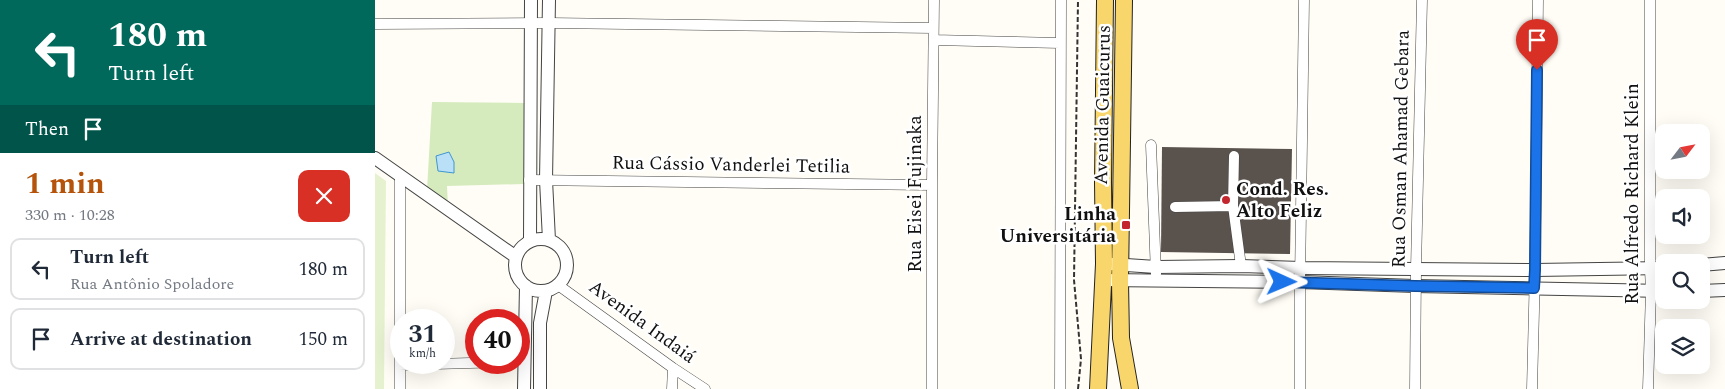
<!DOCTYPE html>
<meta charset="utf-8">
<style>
body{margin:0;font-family:Spectral,serif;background:#f2f2f3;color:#1f2937;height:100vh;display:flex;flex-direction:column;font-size:19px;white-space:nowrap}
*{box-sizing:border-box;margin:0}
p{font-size:16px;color:#747a83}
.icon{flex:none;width:28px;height:28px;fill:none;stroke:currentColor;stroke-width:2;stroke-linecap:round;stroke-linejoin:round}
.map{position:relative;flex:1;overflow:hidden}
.panel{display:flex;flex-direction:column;background:#fff;width:375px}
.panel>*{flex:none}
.top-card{background:#00695c;color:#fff;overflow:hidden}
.needle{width:32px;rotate:58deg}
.buttons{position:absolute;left:1280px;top:124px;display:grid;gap:10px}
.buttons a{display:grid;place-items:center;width:55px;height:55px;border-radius:10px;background:#fff;box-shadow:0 5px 20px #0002;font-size:25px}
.speed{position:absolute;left:15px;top:309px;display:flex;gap:10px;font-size:25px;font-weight:700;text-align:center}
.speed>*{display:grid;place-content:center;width:65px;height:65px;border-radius:50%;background:#fff;box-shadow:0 5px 20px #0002;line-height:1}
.speed small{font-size:12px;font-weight:400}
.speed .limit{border:8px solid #d22;background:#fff;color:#111}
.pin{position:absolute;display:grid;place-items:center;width:42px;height:42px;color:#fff;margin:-51px -21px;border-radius:50% 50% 50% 0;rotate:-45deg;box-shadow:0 0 5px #0007}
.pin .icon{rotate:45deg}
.me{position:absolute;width:55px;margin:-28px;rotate:91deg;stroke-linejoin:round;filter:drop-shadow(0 0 4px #0008)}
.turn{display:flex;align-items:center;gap:18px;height:105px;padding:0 25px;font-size:22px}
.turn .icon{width:65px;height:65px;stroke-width:2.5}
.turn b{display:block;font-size:35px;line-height:42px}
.then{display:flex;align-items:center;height:48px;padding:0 25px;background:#0003;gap:10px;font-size:19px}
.round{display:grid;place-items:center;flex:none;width:52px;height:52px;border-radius:10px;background:#f2f2f3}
.overview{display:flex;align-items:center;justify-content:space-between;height:85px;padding:0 25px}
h1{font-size:30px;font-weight:700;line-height:38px;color:#b45309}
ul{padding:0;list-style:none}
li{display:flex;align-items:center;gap:15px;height:62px;margin:0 10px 8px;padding:0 15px;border:2px solid #e0e1e3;border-radius:10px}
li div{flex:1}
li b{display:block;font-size:19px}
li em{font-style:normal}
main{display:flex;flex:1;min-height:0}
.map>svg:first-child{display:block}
.green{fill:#d5ebbd}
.pitch{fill:#e6f2cf}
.water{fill:#b9e0f7;stroke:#3f96cf}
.building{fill:#5a524d}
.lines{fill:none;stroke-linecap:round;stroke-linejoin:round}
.minor-casing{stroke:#444;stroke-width:11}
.tertiary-casing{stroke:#444;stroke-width:14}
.primary-casing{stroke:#222;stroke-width:18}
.path{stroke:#333;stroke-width:2;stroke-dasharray:5 2.5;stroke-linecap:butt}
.minor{stroke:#fff;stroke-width:10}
.tertiary{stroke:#fff;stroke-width:12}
.primary{stroke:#f9d66b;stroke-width:16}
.route-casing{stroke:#114b97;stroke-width:12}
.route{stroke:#1a73e8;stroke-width:9}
.poi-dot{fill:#c4262e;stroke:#fff;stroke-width:2}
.labels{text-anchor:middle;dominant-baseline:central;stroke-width:5;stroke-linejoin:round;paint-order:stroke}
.street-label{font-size:19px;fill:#111;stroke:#fff}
.poi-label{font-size:19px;font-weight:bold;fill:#111;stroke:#fff;text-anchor:start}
</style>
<main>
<section class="panel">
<div class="top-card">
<div class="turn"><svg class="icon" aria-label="left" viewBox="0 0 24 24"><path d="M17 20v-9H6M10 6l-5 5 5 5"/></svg><div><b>180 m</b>Turn left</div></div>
<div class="then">Then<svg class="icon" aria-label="arrive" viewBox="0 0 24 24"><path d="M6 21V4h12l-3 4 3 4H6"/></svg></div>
</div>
<div class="overview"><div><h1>1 min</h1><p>330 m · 10:28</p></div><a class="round" style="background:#d93025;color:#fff"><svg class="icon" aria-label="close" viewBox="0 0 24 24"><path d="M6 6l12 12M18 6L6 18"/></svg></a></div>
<ul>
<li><svg class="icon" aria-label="left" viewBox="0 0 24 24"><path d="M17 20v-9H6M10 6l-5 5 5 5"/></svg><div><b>Turn left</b><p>Rua Antônio Spoladore</p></div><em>180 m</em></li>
<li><svg class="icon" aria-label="arrive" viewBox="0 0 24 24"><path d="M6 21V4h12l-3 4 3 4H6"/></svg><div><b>Arrive at destination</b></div><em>150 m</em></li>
</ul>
</section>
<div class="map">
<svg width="1350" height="389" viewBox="0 0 1350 389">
<rect width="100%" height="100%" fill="#fffdf5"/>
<path class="green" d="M57,102L150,103L149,184L72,186L73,207L52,190Z"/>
<path class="pitch" d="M0,173L11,181L9,389H0Z"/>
<path class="water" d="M74,152L79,162V173L63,171L61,156Z"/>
<path class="building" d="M787,147L917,149L915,254L786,252Z"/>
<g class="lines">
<g class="minor-casing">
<path id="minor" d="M0,24L174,23L558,28
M559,40L685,43
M776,145L781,274
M859,156L858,206L866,266
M154,180L557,185
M800,207L858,206
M183,285L298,368L330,389
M25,365L130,362
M25,389V176
M297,389L298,368
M557,389V185L559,0
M685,389L686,0
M925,389V282L929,0
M1040,389L1041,269L1047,0
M1157,389L1160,270L1163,0
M1273,389L1276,291L1275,269V0"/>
</g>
<g class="tertiary-casing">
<path id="tertiary" d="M174,0L171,180L174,240
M0,158L141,257
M140 265a26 26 0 1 1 52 0a26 26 0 1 1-52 0Z
M155,241L156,0
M736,264L781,267L866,266L926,268L1160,270L1289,268
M1326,265L1350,263
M728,280L925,282L1040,286L1289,291
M1326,291L1350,290
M149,389L151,286
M165,389V323L171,291"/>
</g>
<g class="primary-casing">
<path id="primary" d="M749,0L745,281L746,338L755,389
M723,389L729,264L728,182L730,0"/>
</g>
<path class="path" d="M703,389L706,359L699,280L703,0"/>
<use href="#minor" class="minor"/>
<use href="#tertiary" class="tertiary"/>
<use href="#primary" class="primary"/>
</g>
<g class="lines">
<g class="route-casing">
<path id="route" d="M907,282L1040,286L1159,288L1160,270L1162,70"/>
</g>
<use href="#route" class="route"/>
</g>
<g class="poi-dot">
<circle cx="851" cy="200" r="5"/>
<rect x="746" y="220" width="10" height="10" rx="2.5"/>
</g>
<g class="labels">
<g class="street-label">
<text transform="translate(728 105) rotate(-89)">Avenida Guaicurus</text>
<text transform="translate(1026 149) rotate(-89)">Rua Osman Ahamad Gebara</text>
<text transform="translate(356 165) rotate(1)">Rua Cássio Vanderlei Tetilia</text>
<text transform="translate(540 194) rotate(-90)">Rua Eisei Fujinaka</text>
<text transform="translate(1257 194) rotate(-90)">Rua Alfredo Richard Klein</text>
<text transform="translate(267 322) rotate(36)">Avenida Indaiá</text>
</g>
<g class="poi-label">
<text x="861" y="189">Cond. Res.<tspan x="861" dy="22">Alto Feliz</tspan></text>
<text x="741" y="214" text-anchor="end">Linha<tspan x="741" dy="22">Universitária</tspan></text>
</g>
</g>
</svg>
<div class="buttons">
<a><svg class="needle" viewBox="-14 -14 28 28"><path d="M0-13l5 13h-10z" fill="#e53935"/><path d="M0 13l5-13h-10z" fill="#747a83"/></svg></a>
<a><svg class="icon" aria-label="sound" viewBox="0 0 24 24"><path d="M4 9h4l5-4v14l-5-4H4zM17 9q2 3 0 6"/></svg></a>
<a><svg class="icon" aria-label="search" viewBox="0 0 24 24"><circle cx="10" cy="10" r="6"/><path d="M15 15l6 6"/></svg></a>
<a><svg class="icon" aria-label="layers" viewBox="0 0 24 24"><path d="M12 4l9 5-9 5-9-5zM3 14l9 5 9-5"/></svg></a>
</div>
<div class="speed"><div>31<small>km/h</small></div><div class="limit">40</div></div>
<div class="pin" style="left:1162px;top:70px;background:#d93025"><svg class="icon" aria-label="arrive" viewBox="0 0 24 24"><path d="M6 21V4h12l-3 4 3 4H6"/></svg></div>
<svg class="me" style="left:907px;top:282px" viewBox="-20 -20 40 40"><path d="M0-17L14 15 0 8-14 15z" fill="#1a73e8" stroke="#fff" stroke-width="4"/></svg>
</div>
</main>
